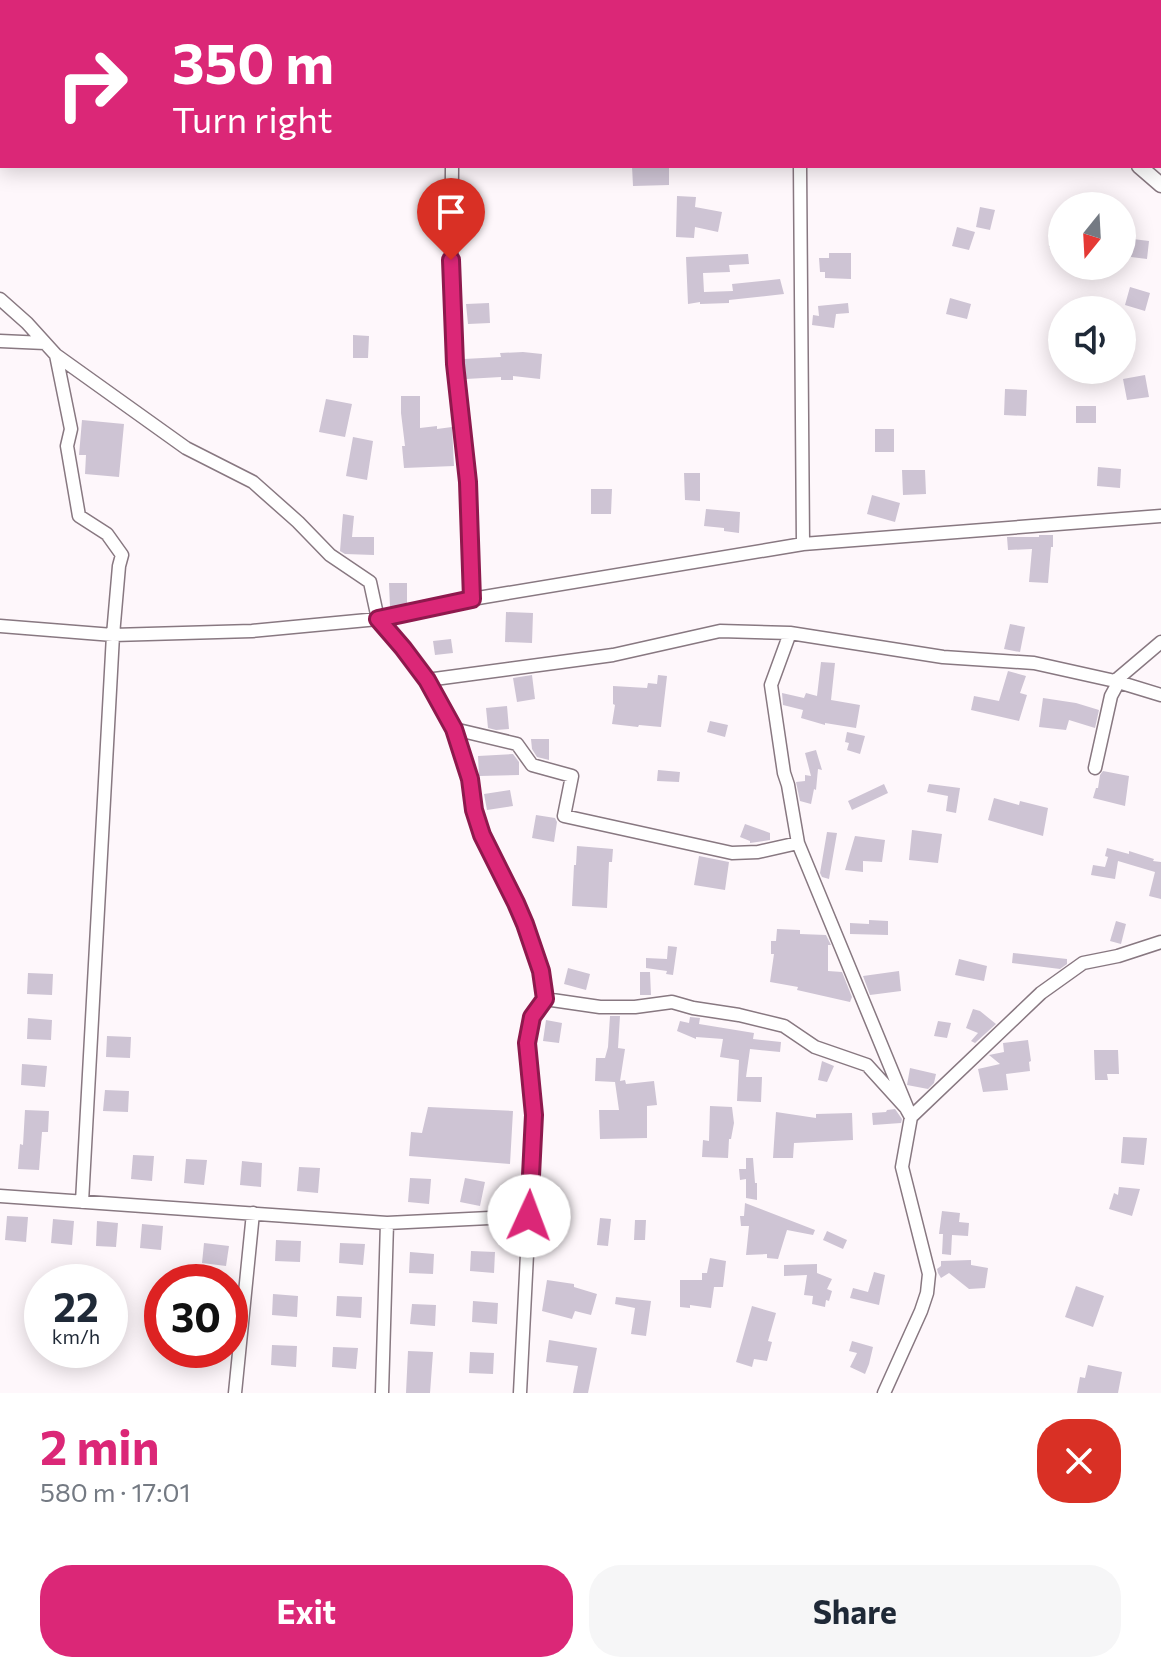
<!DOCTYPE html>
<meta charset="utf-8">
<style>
body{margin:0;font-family:Commissioner,sans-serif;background:#f6f6f7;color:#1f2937;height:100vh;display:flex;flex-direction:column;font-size:30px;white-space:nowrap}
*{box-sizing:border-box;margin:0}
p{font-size:26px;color:#747a83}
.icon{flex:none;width:44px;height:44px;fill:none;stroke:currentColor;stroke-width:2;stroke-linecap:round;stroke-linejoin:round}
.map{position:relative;height:1393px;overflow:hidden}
.drawer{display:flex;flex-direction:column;background:#fff;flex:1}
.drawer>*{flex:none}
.hud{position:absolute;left:0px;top:0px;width:1162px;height:168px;box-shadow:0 4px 20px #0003;background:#db2777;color:#fff;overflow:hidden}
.needle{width:52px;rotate:198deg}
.fabs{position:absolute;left:1048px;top:192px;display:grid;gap:16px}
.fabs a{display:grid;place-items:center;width:88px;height:88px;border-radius:50%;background:#fff;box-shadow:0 4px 20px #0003;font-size:40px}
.speed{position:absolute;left:24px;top:1264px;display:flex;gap:16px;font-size:40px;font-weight:700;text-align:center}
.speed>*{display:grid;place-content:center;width:104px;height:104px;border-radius:50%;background:#fff;box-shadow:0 4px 20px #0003;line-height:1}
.speed small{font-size:20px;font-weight:400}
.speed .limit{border:12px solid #d22;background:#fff;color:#111}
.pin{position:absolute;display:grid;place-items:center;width:68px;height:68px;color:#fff;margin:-82px -34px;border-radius:50% 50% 50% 0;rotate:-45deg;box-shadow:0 0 8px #0007}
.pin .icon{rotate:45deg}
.me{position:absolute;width:88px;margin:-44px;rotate:2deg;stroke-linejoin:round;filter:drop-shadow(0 0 6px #0008)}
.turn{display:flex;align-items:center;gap:28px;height:168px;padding:0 40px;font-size:36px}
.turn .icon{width:104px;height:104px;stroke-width:2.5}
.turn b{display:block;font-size:56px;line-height:68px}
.round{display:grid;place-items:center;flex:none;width:84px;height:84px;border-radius:32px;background:#f6f6f7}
.headline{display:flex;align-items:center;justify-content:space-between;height:136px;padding:0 40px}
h1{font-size:48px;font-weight:700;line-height:60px;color:#db2777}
.cta{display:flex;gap:16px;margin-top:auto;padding:16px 40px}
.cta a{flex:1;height:92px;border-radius:32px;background:#db2777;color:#fff;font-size:32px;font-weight:700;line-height:92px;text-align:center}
.cta a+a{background:#f6f6f7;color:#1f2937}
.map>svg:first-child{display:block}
.building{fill:#cec4d4}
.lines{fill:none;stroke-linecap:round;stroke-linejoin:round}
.minor-casing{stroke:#887881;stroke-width:15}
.major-casing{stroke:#887881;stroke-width:17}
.minor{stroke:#fff;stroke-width:12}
.major{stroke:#fff;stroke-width:14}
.route-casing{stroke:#8e194d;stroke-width:20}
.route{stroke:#db2777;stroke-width:14}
</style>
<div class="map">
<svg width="1161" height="1393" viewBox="0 0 1161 1393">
<rect width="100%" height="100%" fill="#fef7fb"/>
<path class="building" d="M632,166H669V185L633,186Z
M677,196L696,197L695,207L722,212L718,232L695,227L694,238L676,237Z
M980,207L995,210L990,230L976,227Z
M1052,225L1062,226V249L1049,247Z
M957,227L975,232L969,250L952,246Z
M1133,239L1149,241L1147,259L1131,257Z
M829,253H851V279L825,278V272H820L819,258H829Z
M748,254L749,264L729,265L730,272L703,273L704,292L733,291L732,284L780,279L784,294L729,300V303L700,304V302L688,304L686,257Z
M1130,287L1150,293L1145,311L1125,305Z
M950,298L971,304L967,319L946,314Z
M489,303L490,323L468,324L466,304Z
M848,303L849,313L836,314L834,328L812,325L813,315L819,316L818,306Z
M353,335L369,336L368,358H353Z
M523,352L542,354L540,379L513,376V380H501V377L466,379L464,359L501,357L500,353Z
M1145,375L1149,397L1127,400L1123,379Z
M1005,389L1027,390L1026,416L1004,415Z
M401,396H420V428L437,426V429L452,427L454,466L404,468L402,446H405L401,413Z
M326,399L352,404L345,437L319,432Z
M1076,406H1096V423H1076Z
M82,420L124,424L119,477L85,474L86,455H79Z
M875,429H894V452H875Z
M353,437L373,441L367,480L346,476Z
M1098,467L1121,469L1120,488L1097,486Z
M902,470H925L926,494L903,495Z
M684,473H700V501L685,500Z
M591,489H612L611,514H591Z
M872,495L900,503L895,522L867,514Z
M706,509L740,512L739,533L724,531V528L704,526Z
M343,514L354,516L352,537H374V555L345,554L340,551Z
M1039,535H1053V547H1051L1048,583L1029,582L1032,549L1008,550L1007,537H1039Z
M389,583H407V604L390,607Z
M506,612L533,613L532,643L505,642Z
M1010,624L1025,627L1020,652L1004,649Z
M451,639L453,653L435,655L433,641Z
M821,662L835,663L831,700L860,705L856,728L825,723V725L801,718L803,710L783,705L782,693L804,698L806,693L817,696Z
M1008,671L1026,676L1020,693L1027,695L1019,721L971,710L974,696L999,701Z
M532,675L535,699L517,702L513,678Z
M658,675L667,676L661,727L639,725L638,727L612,724L615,705L613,704V686L647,688L648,683L657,684Z
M1043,698L1076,703L1099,710L1095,728L1069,720L1066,730L1039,727Z
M507,706L509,729L496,730L488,728L486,708Z
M710,721L728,725L725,737L707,732Z
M847,732L865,736L860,754L847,750L849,743L845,742Z
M531,739H549V760L537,757L532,749Z
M816,750L822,770L818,769L816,790L814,789L811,804L800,801L796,782L805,781V775L811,776L805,753Z
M513,754L519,762V775L479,776L478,756Z
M658,770L680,772L679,782L657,781Z
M1103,771L1129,776L1125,806L1093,798L1096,788H1098L1100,775Z
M884,784L888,793L852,810L848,801Z
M929,784L960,788L956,813L946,811L948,796L927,792Z
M510,790L513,806L487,810L484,794Z
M994,798L1019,805L1020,801L1048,808L1043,836L988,820Z
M536,815L555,818L557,822L554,842L532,838Z
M745,824L770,833V840L750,843V841L740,837Z
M912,830L942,834L938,863L909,860Z
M827,832L837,833L829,879L822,877L820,873Z
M855,836L885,840L882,862L863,861V872L845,870Z
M577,846L613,849L612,862H609L607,908L572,906L574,865H576Z
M1107,848L1129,854V851L1154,859L1153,861L1161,862V899L1149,896L1155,872L1118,861L1115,879L1091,875L1093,865L1105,867L1108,857L1105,856Z
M699,856L729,862L725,890L694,885Z
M869,920L888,921V935L850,934V923L869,924Z
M1116,921L1126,924L1121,944L1110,941Z
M777,929L800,930V934L826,935L831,945H828V971L842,972L852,997L850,1002L797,990L798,987L770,982L774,954H771V941H776Z
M668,946L677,947L673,975L666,974L667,971L646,968V958L667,959Z
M1013,953L1067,959V964L1060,969L1012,963Z
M959,959L987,966L984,981L955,975Z
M568,968L590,974L586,990L564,984Z
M899,971L901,991L870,995L863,976Z
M640,972H650L651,995H640Z
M28,973L53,974L52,995L27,994Z
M973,1009L980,1011L996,1024L975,1043L971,1041L978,1033L966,1028Z
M610,1016H620L618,1048L625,1049L620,1081L625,1080L626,1084L654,1081L657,1105L647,1106V1138L600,1139L599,1110H619L615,1082L595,1081L596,1058H605L608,1047Z
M690,1017L700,1018L699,1024L754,1033L753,1039L781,1042L780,1052L750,1049L746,1077H762L761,1102L737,1101L739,1060L720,1057L723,1039L696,1037V1039L677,1031L680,1021L689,1023Z
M28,1018L52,1020L51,1040L27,1039Z
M546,1020L562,1023L559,1043L543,1041Z
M938,1021L951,1023L947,1038L934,1036Z
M107,1036L131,1037L130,1058L106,1057Z
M1028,1040L1031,1061L1029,1062L1030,1071L1006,1074L1008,1090L983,1092L978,1069L1000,1064L989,1055L1004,1052L1003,1043Z
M1094,1050H1118L1119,1074H1107L1108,1080H1095Z
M822,1061L834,1066L827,1082L818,1080Z
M22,1064L47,1066L45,1087L21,1085Z
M910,1068L936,1074L934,1083L928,1089L907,1085Z
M105,1090L129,1091L128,1112L103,1111Z
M710,1106L732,1107L734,1123L731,1139H729L728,1158L702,1157L703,1140L709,1141Z
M428,1107L513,1111L510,1164L409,1156L411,1132L422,1133Z
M895,1109L902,1119L901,1123L873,1125L872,1113L886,1112L887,1110Z
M25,1110L49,1111L48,1132H42L39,1170L18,1169L20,1144L23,1145Z
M776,1112L816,1118V1114L852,1113L853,1140L794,1143L793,1158H773Z
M1123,1137L1147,1138L1144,1165L1121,1163Z
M133,1155L154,1156L152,1181L131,1179Z
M746,1158H753L755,1183H757V1200L746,1198V1179L740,1180L739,1169H746Z
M186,1159L207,1160L204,1185L184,1183Z
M242,1161L262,1163L261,1187L240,1185Z
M299,1167L320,1168L318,1193L297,1191Z
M410,1178L431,1179L429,1204L408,1202Z
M465,1178L485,1182L480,1206L460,1202Z
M1119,1187L1140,1189L1132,1216L1109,1209L1114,1193L1118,1195Z
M745,1203L815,1230L813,1235L787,1230L778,1259L767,1258V1254L746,1255L749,1226H741L740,1216H744Z
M942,1211L960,1213L959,1222L969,1223L968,1236L952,1235L951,1255L942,1254L943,1234H939Z
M7,1216L28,1217L26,1242L5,1240Z
M600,1218L611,1219L608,1246L597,1245Z
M53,1219L74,1221L72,1245L51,1243Z
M635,1220H646L645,1240H634Z
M97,1221L118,1223L116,1247L96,1246Z
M142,1224L163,1226L161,1250L140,1248Z
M827,1231L847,1240L843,1249L823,1240Z
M276,1240L301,1241L300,1262L275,1261Z
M204,1243L229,1246L226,1266L202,1263Z
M340,1243L365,1244L363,1265L339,1263Z
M471,1251L495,1252L494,1273L470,1271Z
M410,1252L434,1254L433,1274L409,1273Z
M710,1258L726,1261L723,1287H714L711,1308L690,1305V1308L680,1307V1280H702V1273H707Z
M971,1260V1265L988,1268L985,1288L969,1289L949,1273L941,1278L938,1273L937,1269L941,1266V1261Z
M817,1264V1273L832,1279L827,1289L832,1291L829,1301L826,1300L825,1307L812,1304L813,1296L804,1295L807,1275L784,1276V1265Z
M874,1272L885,1275L879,1305L850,1298L853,1288L868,1292Z
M547,1280L574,1284V1287L597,1294L591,1315L575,1311L572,1319L542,1311Z
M1076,1286L1104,1296L1093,1327L1065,1317Z
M273,1294L298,1296L297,1317L272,1315Z
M337,1296L362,1297L361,1318L336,1316Z
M616,1297L651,1301L646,1336L631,1334L635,1308L615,1304Z
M473,1301L498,1303L497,1324L472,1322Z
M412,1304L436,1305L435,1326L410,1324Z
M752,1306L776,1313L768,1341L772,1342L767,1361L754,1359L752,1367L736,1362Z
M549,1340L597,1348L588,1393H573L578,1366L546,1362Z
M852,1341L873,1347L869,1364L865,1374L850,1367L857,1353L849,1351Z
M272,1345L297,1346L296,1367L271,1365Z
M333,1347L358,1348L356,1369L332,1367Z
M408,1351L433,1352L430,1393H406Z
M470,1352L494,1353L493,1374L469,1373Z
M1088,1365L1122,1372L1118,1393H1077L1080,1377L1085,1378Z"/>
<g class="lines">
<g class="minor-casing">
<path id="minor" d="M68,0V2
M399,0L401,2
M799,0V2
M0,134H2
M452,166L451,292L455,364L468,482L472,599
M800,166L803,544
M0,299L27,323L56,355L186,448L253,482L298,522L330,555L370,582L378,619L403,648L427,680L454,729L470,779L474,810L482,835L516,903L541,971L545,999L532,1017L527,1043L534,1115L520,1393
M0,341L45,343
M56,355L71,429L67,446L79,516L107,534L122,555L119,566L113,635L82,1202
M0,626L113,635L252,631L378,619L472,599L803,544L1161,516
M790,633L771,685L784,773L788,785L798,843L911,1117L902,1167L929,1274L927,1293L921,1311L884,1393
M427,680L613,655L720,631L790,633L943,657L1034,663L1115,681L1161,695
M454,729L517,744L532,765L572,776L564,816L732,853L758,852L798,843
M1095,768L1111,696L1118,683L1115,681L1161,642
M545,999L600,1007H635L672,1002L693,1008L739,1015L784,1026L815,1047L867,1065L906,1108L911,1117L1041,993L1083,963L1118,956L1161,942
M0,1196L387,1223L529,1216
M235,1393L253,1213
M382,1393L387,1223"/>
</g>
<g class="major-casing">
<path id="major" d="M942,0L944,2
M1139,166L1161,185"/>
</g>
<use href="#minor" class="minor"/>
<use href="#major" class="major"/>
</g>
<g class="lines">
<g class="route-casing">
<path id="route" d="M451,260L455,364L468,482L472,599L378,619L403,648L427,680L454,729L470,779L474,810L482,835L516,903L525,924L541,971L545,999L532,1017L527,1043L534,1115L529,1216"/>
</g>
<use href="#route" class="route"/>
</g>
</svg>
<div class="fabs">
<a><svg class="needle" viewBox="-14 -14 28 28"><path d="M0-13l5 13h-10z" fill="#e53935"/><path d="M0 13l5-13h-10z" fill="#747a83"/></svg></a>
<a><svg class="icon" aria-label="sound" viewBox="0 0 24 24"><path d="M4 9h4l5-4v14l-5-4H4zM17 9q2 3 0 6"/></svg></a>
</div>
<div class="speed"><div>22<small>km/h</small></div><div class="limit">30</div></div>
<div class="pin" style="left:451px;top:260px;background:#d93025"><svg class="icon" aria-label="arrive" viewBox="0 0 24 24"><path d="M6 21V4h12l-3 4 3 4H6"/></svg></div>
<svg class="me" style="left:529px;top:1216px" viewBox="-20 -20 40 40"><circle r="19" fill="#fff"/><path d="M0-13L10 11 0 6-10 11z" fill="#db2777"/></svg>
<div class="hud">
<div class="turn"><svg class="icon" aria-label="right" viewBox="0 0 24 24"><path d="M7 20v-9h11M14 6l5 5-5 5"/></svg><div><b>350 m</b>Turn right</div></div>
</div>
</div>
<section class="drawer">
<div class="headline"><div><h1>2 min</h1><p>580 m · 17:01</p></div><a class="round" style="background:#d93025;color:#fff"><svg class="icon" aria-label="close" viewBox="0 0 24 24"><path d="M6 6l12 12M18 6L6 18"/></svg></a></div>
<div class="cta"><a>Exit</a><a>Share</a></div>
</section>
